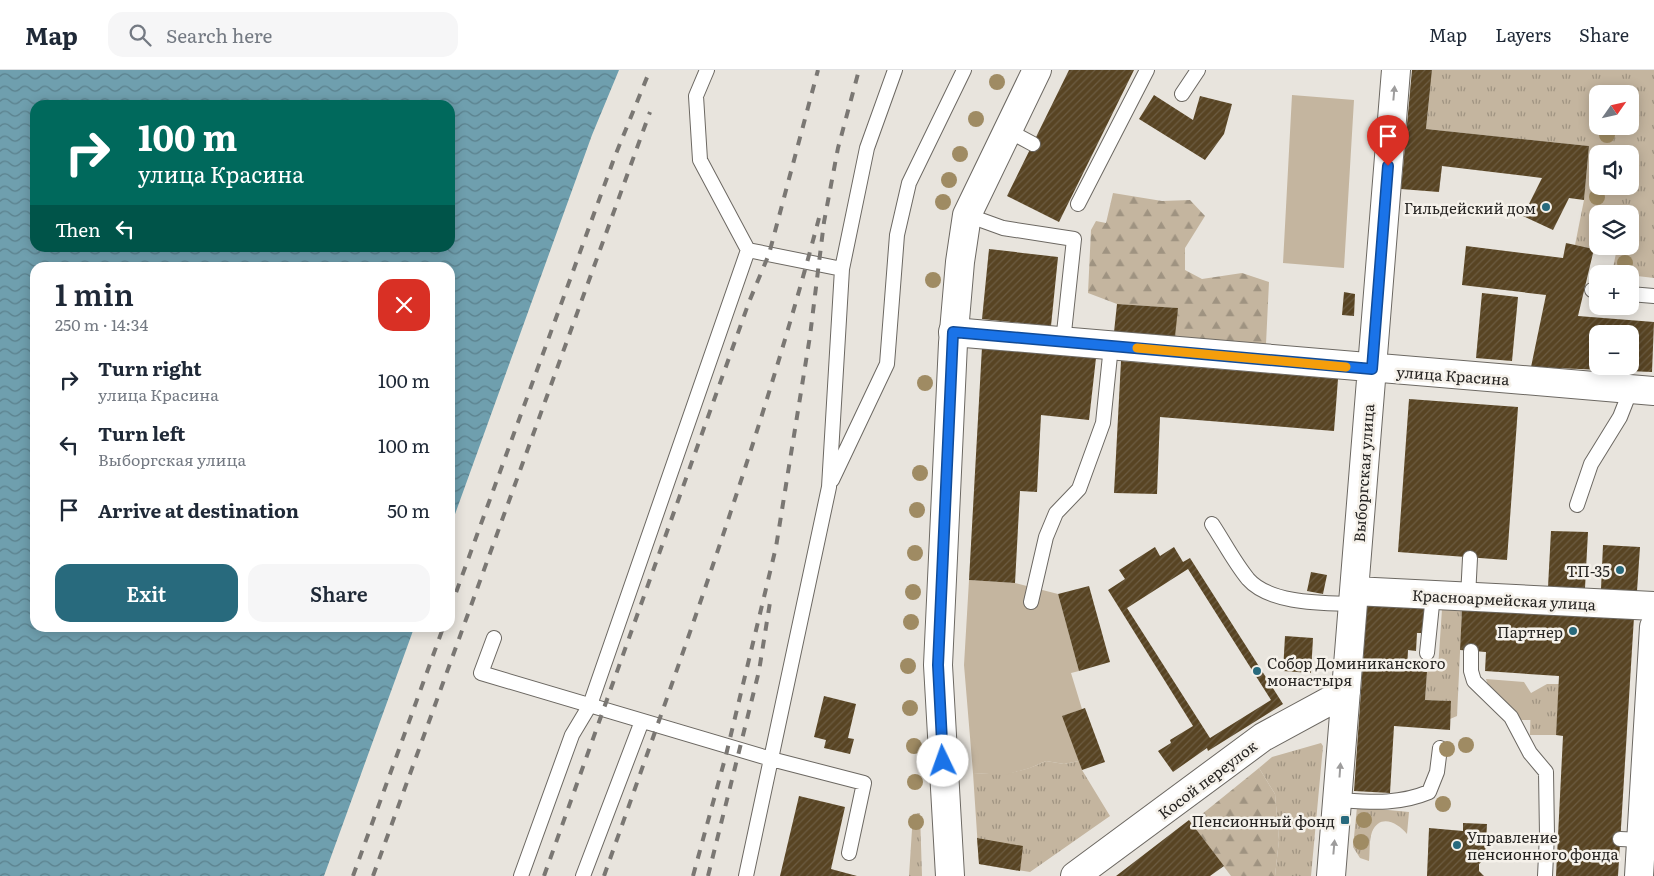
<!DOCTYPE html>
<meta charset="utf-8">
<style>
body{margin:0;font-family:Literata,serif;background:#f6f6f7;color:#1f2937;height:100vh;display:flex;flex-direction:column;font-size:19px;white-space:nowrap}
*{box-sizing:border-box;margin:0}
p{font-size:16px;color:#747a83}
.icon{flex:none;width:28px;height:28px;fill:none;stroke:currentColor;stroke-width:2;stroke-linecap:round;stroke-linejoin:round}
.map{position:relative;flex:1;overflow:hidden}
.details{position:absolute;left:30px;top:192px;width:425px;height:370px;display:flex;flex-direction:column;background:#fff;border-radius:15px;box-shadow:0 2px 12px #0003}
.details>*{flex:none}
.hud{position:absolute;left:30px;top:30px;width:425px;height:152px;border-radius:15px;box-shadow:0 2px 12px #0003;background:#00695c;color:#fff;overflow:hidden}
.needle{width:32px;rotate:56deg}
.tools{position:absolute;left:1589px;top:15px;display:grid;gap:10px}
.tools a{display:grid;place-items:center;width:50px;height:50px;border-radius:10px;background:#fff;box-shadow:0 2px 12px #0003;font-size:25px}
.pin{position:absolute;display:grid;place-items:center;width:42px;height:42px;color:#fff;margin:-51px -21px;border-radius:50% 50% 50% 0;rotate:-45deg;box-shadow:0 0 5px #0007}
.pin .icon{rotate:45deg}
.me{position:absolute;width:55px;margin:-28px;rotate:357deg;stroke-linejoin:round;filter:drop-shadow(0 0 4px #0008)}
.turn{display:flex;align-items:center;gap:18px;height:105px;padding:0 25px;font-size:22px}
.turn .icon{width:65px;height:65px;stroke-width:2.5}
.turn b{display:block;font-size:35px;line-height:42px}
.then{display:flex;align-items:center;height:48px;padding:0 25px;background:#0003;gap:10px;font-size:19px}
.round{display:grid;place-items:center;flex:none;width:52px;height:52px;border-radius:15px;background:#f6f6f7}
.headline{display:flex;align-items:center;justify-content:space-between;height:85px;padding:0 25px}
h1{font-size:30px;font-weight:600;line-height:38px}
.button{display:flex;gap:10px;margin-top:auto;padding:10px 25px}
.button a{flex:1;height:58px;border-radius:15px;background:#286a7d;color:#fff;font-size:20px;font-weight:600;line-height:58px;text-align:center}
.button a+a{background:#f6f6f7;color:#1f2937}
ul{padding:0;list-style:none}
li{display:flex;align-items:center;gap:15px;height:65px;padding:0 25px}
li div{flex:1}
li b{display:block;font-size:19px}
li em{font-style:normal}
header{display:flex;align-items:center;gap:30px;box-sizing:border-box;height:70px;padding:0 25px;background:#fff;border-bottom:1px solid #e0e1e3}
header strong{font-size:24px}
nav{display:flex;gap:28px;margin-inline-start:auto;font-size:18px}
.search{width:350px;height:45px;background:#f6f6f7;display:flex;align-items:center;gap:12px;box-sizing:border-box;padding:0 18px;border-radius:15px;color:#747a83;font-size:19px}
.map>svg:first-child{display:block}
.grass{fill:url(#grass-tufts);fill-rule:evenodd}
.forest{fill:url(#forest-firs)}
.park{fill:#c4b59f}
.water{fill:url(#water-waves);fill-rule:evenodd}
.building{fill:url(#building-hatch);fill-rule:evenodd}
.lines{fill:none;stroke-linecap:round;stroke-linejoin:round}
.service-casing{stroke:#6c6862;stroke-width:16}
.minor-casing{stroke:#6c6862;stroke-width:30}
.tertiary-casing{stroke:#6c6862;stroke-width:30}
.service{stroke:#fff;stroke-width:14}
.minor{stroke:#fff;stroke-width:28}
.tertiary{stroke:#fff;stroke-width:28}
.rail{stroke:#7a7773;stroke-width:4;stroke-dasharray:9 9;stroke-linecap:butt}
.tree{fill:#9f8b63}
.oneway{fill:#9d9c9c}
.route-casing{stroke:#114b97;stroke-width:12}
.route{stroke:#1a73e8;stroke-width:9}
.slow{stroke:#f59e0b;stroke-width:9}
.poi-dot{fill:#286a7d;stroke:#f5f1ea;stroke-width:2}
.labels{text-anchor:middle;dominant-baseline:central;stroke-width:5;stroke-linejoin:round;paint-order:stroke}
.poi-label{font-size:15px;fill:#262422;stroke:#f5f1ea;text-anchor:end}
.street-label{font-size:15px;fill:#262422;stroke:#f5f1ea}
</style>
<header>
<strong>Map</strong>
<div class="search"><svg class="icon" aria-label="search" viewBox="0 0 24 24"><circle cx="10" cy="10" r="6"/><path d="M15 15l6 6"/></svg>Search here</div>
<nav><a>Map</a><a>Layers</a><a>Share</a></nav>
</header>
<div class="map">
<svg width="1654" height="806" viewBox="0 0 1654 806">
<defs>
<pattern id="grass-tufts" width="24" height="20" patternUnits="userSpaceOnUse" patternTransform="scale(1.25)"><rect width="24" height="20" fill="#c4b59f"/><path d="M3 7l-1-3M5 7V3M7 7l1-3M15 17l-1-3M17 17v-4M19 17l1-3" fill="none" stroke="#9f9381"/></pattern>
<pattern id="forest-firs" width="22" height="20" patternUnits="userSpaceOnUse" patternTransform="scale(1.25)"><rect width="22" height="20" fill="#c4b59f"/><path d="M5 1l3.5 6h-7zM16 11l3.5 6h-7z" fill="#9f9381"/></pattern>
<pattern id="water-waves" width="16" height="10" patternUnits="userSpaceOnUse" patternTransform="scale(1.25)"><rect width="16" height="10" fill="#6f9fae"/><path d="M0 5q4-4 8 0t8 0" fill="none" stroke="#5b818d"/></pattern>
<pattern id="building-hatch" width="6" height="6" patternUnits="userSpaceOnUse" patternTransform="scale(1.25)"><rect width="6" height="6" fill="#584423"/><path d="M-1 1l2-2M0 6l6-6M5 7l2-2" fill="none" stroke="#6c5c42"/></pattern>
</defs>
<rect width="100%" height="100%" fill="#e8e4dd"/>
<path class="grass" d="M1432,0H1654V208L1612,203L1616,183L1575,175L1584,130L1589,76L1426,59ZM1598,24H1630V56H1598ZM1598,84H1630V116H1598ZM1598,144H1630V176H1598Z
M1442,539L1462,540L1457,646L1450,649L1451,631L1425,630L1427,602L1438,599Z
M1547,614H1559L1556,665H1530L1531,623Z
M1321,673L1323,676L1311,806H1275L1279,770L1275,724L1259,698L1272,687Z
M1046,691L1064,694L1079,691L1082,700L1110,746L1030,802L979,794L973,703C1002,705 1019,704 1046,691Z
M1357,737L1409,742L1407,764C1398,753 1380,743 1372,762C1369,770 1370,782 1369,791L1360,788L1353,777Z
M920,743L922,806H909L913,744Z"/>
<path class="forest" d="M1113,123L1162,131L1190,130L1205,146L1185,178V200L1202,209L1242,203L1269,212L1266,274L1175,267L1177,238L1117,234L1088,223L1091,160L1096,151L1106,153Z
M1259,698L1275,724L1279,770L1275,806H1231L1191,753Z"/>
<path class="park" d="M1292,25L1354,30L1344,198L1283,193Z
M969,510L1015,513L1058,524L1079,601L1071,603L1082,639L1063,646L1079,691L1064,694L1046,691L1030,698L1005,705L973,703L964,595Z
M1486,609L1524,612L1531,623V650H1519L1488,616Z"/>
<path class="water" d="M0,0H619L592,65L450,458V198H35V558H414L324,806H0ZM35,35H450V178H35Z"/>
<path class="building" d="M1069,0H1134L1059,152L1007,126Z
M1412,0H1432L1426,59L1589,76L1584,130L1569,128L1553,160L1523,146L1542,108L1442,96L1439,122L1401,119Z
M1154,25L1193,50L1200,26L1232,34L1224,64L1205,90L1139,49Z
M1566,173L1594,179L1578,246L1654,252L1652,302L1531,297L1546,225L1462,215L1466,176L1563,188ZM1598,264H1630V296H1598Z
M989,179L1058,187L1051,256L982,249Z
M1344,222L1355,224L1354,246L1342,245Z
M1482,223L1518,227L1512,291L1476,288Z
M1117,234L1178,238L1175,267L1114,262Z
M982,277L1096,288L1089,350L1041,345L1037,422L1020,421L1015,513L969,510Z
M1121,291L1338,309L1334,361L1160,347L1157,424L1114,423Z
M1409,329L1518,337L1507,490L1398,482Z
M1551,461L1588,462L1585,518L1548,517Z
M1603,475L1640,477L1637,521L1601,519Z
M1155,477L1160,486L1174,477L1183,492L1190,488L1283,634L1208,681L1207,678L1173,702L1158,681L1171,673L1170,670L1193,656L1108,520L1125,509L1119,500ZM1188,499L1271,630L1210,668L1127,538Z
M1311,502L1327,505L1323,524L1307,521Z
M1089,516L1110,592L1079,601L1058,524Z
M1367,534L1425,536L1423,563H1417L1416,581L1408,580L1407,600L1427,602L1425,630L1451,631L1450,660L1394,656L1390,723L1354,721Z
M1462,540L1634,547L1618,806H1556L1563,666L1556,665L1559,606L1485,601L1486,582L1460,580Z
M1285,566L1313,568L1311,603L1283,601Z
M824,626L856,634L848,668L854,669L850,684L824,678L826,670L814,667Z
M1085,638L1105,692L1082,700L1062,646Z
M799,726L845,737L831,799L857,806H780Z
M1189,750L1224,796L1210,806H1116Z
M1463,753L1487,754L1485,789L1479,794V801L1484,806H1427L1429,758L1463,761Z
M977,768L1023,776L1020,801L979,794Z"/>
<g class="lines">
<g class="service-casing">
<path id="service" d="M707,0L696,26L700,90L748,180
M1182,24L1198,0
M1007,60L1033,74
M1078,134L1147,0
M967,145L1003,158L1074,169L1063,272
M1592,220L1598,221
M1630,224L1654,226
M832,410L887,294L897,165L909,113L964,0
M1577,435L1591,394L1620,347L1631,319
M1212,454C1224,472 1234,492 1248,509C1270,534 1322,533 1353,534
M1468,527L1470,488
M1031,532L1046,467L1056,443L1079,419L1103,353L1111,276
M494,568L481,603L771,689L864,713L849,783
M1471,581V601L1474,611L1511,647L1530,683L1546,702L1547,765L1545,806
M1427,583L1433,525
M1337,730C1370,732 1398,735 1429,722L1437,702L1440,678
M1620,769L1642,770
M521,806L572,665L590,635L748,180L842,199
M583,806L642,651
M746,806L829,417L842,199L867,78L895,0"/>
</g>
<g class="minor-casing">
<path id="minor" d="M953,262L1654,321
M1354,521L1654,536
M1075,806L1263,667L1346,622
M1331,806L1396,0
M1639,806L1654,557"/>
</g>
<g class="tertiary-casing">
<path id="tertiary" d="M950,806L938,595L953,273L960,192L967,145L1037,0"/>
</g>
<use href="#service" class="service"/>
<use href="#minor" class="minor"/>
<use href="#tertiary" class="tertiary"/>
<path class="rail" d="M450,539L615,86L650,0
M353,806L443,558
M373,806L650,42
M544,806L749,232L769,184L818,0
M604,806C681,588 760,372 819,148
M693,806L726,685L776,477L810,266L824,152L838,78L859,0
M708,806L759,601L771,526"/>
</g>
<g class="tree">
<circle cx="997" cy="12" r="8"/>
<circle cx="976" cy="49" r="8"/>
<circle cx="1607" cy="65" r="8"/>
<circle cx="960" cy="84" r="8"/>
<circle cx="949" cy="110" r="8"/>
<circle cx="1597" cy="127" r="8"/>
<circle cx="943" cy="132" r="8"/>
<circle cx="1625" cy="193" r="8"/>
<circle cx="933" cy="210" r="8"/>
<circle cx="925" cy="313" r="8"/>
<circle cx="920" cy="403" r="8"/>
<circle cx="917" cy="440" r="8"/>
<circle cx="915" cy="483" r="8"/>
<circle cx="913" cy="522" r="8"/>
<circle cx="911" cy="552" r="8"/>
<circle cx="908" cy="596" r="8"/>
<circle cx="910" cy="638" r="8"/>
<circle cx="1466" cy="675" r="8"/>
<circle cx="914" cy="676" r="8"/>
<circle cx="1447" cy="679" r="8"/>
<circle cx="915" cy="712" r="8"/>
<circle cx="1443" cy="734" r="8"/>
<circle cx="1364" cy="750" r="8"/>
<circle cx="916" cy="752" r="8"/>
<circle cx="1361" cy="772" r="8"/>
</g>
<defs><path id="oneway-solid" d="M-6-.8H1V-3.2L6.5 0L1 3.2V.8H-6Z" transform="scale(1.25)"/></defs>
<g class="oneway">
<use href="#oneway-solid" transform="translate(1394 23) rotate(-85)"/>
<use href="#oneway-solid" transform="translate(1340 700) rotate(-86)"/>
<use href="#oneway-solid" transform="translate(1334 777) rotate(-85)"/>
</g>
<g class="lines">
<g class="route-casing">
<path id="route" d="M943,691L938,595L953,262L1372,299L1388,96"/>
</g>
<use href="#route" class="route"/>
<path class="slow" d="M1137,278L1346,297"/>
</g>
<g class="poi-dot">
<circle cx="1546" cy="137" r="5"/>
<circle cx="1620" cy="500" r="5"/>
<circle cx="1573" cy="561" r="5"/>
<circle cx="1257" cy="601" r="5"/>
<rect x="1340" y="745" width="10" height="10" rx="2.5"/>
<circle cx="1457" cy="775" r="5"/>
</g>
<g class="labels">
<g class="poi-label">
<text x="1536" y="137">Гильдейский дом</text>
<text x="1610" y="500">ТП-35</text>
<text x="1563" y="561">Партнер</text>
<text x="1267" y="592" text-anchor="start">Собор Доминиканского<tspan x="1267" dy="17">монастыря</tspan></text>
<text x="1335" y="750">Пенсионный фонд</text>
<text x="1467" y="766" text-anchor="start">Управление<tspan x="1467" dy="17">пенсионного фонда</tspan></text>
</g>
<g class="street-label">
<text transform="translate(1453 305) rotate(4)">улица Красина</text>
<text transform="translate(1363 403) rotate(-86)">Выборгская улица</text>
<text transform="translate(1504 529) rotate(3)">Красноармейская улица</text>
<text transform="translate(1207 709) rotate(-37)">Косой переулок</text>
</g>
</g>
</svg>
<div class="tools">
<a><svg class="needle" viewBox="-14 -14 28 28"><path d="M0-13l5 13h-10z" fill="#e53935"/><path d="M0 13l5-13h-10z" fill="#747a83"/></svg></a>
<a><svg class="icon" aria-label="sound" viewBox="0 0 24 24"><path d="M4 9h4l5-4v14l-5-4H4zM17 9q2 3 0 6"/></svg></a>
<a><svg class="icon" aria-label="layers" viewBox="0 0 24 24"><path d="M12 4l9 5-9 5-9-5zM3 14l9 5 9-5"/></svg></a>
<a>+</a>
<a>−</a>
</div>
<div class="pin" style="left:1388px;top:96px;background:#d93025"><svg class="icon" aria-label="arrive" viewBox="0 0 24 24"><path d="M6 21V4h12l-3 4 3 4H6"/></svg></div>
<svg class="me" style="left:943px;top:691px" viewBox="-20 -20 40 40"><circle r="19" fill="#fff"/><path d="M0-13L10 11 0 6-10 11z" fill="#1a73e8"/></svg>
<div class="hud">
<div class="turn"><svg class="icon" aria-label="right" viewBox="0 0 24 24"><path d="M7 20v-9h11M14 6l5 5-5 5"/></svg><div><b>100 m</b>улица Красина</div></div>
<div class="then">Then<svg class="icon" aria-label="left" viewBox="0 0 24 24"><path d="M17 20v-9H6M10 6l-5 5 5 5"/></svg></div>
</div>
<section class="details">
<div class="headline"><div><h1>1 min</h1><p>250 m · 14:34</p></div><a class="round" style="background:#d93025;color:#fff"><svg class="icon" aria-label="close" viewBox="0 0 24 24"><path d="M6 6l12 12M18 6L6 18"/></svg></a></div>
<ul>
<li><svg class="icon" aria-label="right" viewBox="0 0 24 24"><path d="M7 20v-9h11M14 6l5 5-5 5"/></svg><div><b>Turn right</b><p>улица Красина</p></div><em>100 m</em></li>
<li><svg class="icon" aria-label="left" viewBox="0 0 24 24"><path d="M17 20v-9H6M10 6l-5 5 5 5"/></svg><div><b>Turn left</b><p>Выборгская улица</p></div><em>100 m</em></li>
<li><svg class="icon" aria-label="arrive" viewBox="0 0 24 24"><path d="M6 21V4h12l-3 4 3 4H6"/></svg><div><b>Arrive at destination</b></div><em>50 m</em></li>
</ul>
<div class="button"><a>Exit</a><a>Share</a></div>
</section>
</div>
